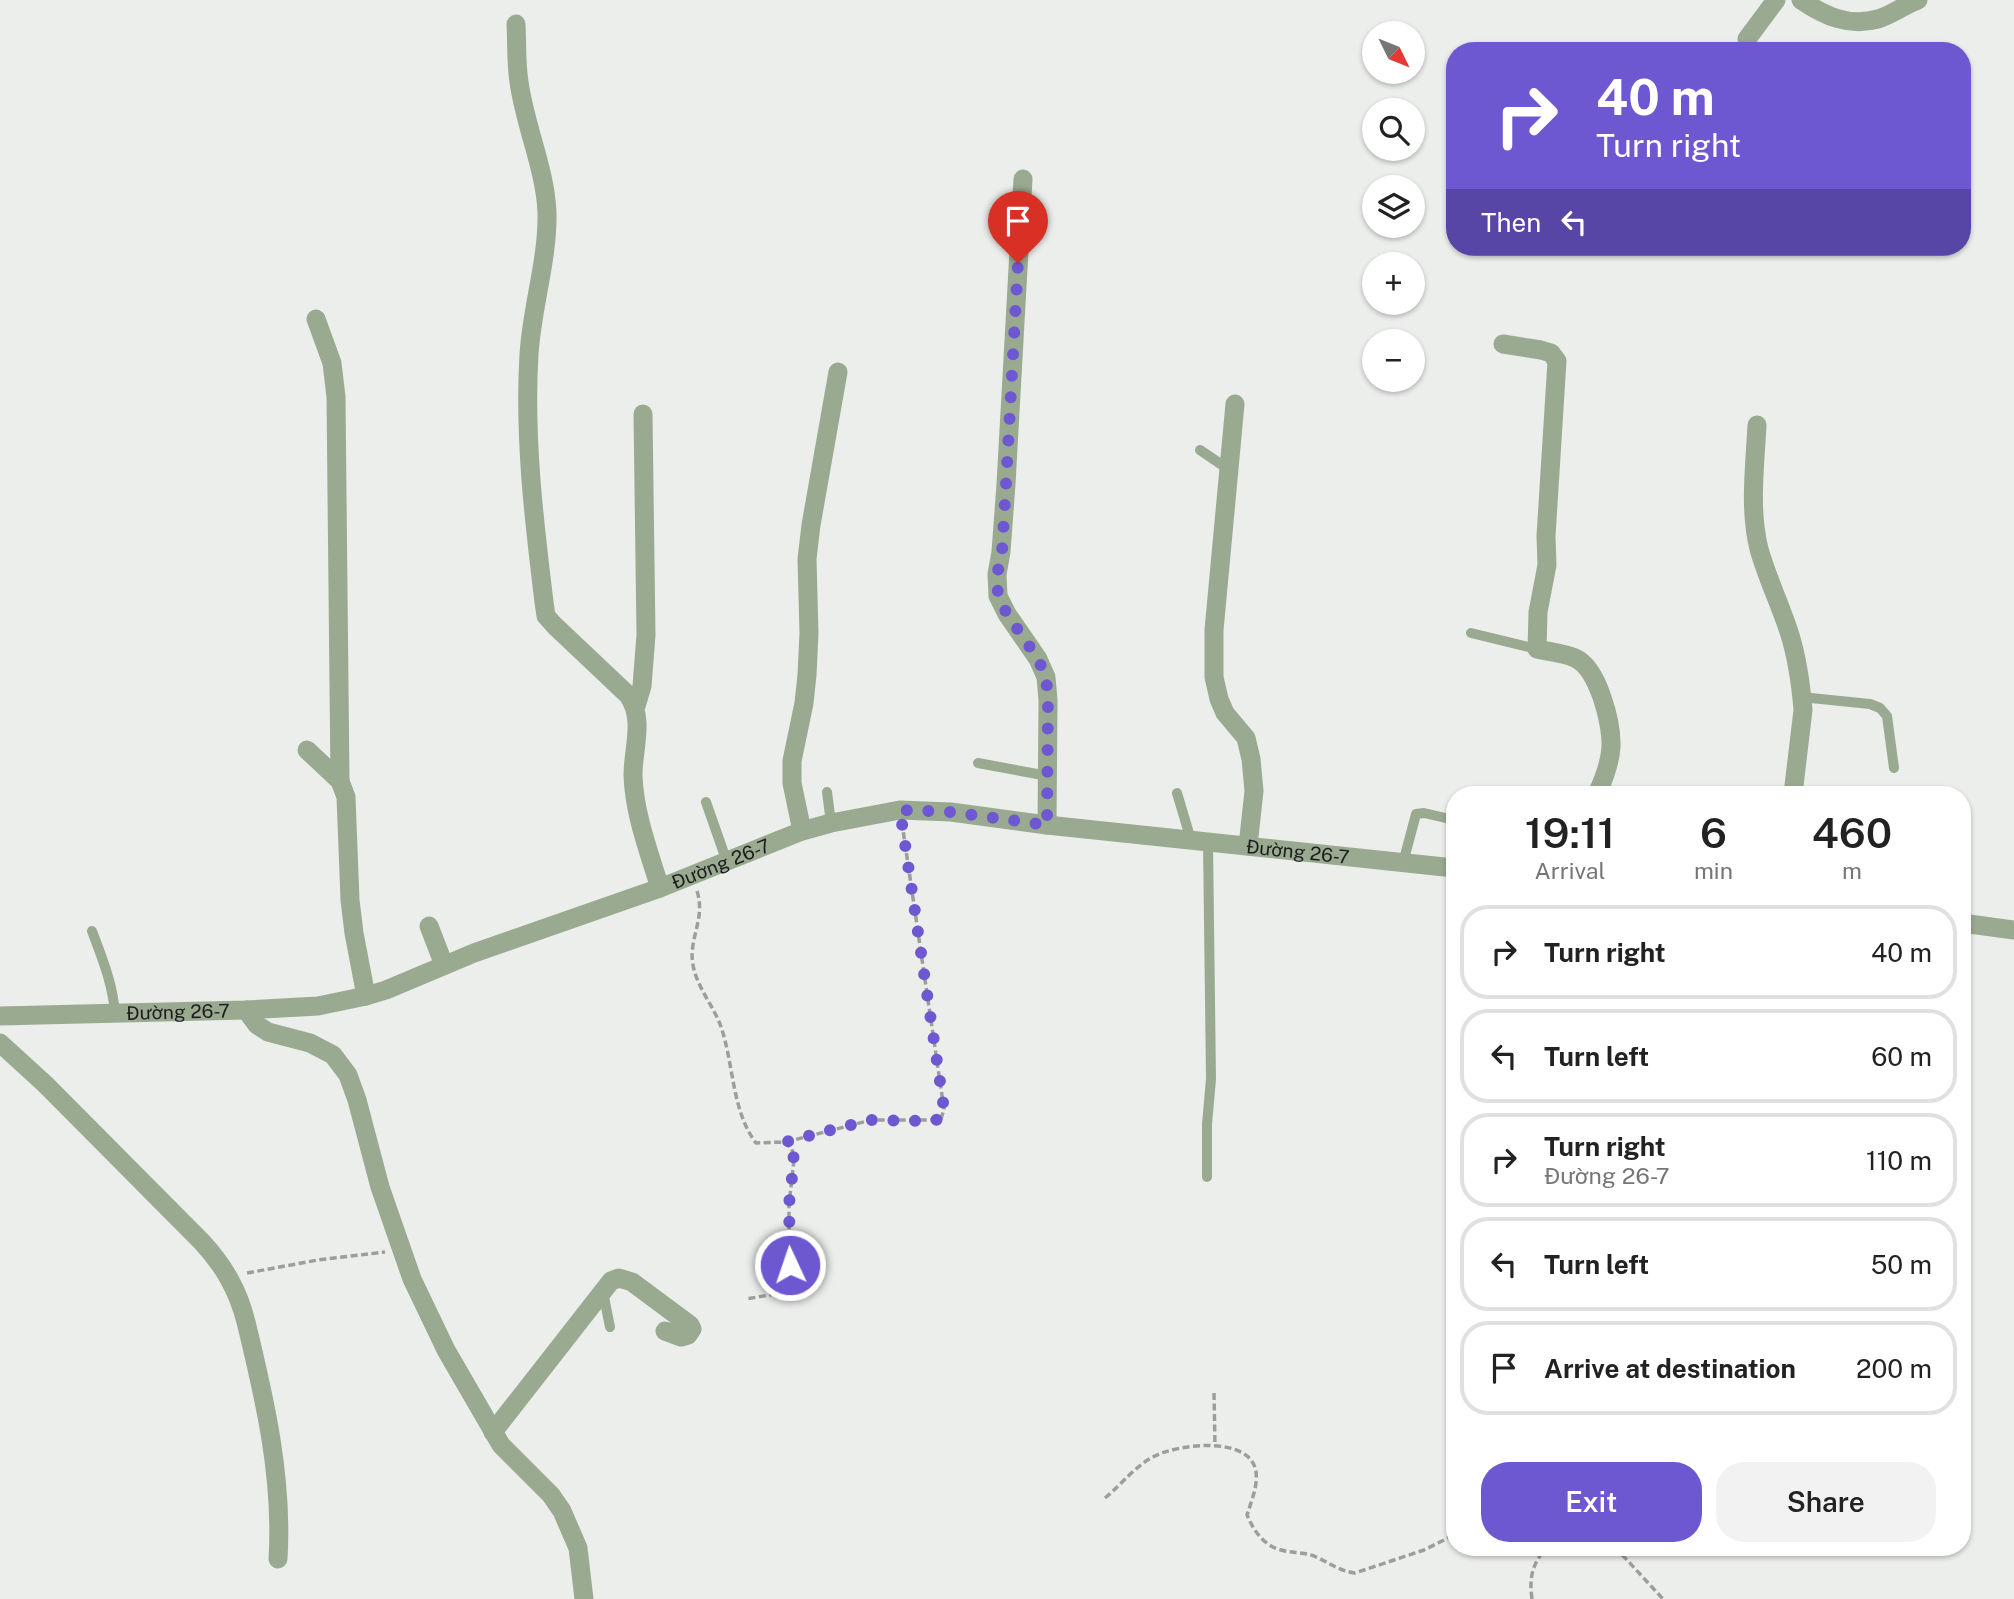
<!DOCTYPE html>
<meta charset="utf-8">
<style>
body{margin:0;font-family:"Public Sans",sans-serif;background:#f2f2f2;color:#222;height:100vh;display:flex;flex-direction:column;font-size:26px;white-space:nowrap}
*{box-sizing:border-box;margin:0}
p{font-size:23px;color:#767676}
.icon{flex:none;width:38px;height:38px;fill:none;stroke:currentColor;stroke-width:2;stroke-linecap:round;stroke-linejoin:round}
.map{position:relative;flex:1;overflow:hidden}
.details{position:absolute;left:1446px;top:786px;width:525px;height:770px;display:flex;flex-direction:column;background:#fff;border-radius:28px;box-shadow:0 2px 5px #0004}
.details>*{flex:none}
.guide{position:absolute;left:1446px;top:42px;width:525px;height:214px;border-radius:28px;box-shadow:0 2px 5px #0004;background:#6e58d1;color:#fff;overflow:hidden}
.needle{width:46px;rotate:133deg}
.fabs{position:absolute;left:1362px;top:21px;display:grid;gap:14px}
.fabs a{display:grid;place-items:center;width:63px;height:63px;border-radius:50%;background:#fff;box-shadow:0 2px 5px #0004;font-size:35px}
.pin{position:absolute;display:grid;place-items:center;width:60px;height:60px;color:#fff;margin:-72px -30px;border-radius:50% 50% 50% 0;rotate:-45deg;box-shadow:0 0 7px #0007}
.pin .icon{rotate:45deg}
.me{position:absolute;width:77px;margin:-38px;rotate:357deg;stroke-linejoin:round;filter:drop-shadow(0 0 5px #0008)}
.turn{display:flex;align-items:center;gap:24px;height:147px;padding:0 35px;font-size:32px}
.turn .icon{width:91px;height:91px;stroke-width:2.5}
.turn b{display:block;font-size:49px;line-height:60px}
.then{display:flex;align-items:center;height:66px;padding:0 35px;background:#0003;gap:14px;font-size:26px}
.eta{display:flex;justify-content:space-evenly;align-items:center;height:119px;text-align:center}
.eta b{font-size:42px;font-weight:600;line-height:49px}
.button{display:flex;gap:14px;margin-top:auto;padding:14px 35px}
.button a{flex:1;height:80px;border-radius:28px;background:#6e58d1;color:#fff;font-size:28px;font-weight:600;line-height:80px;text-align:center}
.button a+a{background:#f2f2f2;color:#222}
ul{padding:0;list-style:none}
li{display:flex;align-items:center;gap:21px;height:94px;margin:0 14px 10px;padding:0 21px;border:4px solid #e0e0e0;border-radius:28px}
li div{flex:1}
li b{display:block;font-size:26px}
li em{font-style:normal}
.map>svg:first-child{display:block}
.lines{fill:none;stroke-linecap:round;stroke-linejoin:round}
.path{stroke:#9c9e9c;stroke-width:3.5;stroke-dasharray:7 3.5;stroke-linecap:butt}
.service{stroke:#9aaa91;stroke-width:10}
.minor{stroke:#9aaa91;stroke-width:19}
.route{stroke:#6e58d1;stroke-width:12;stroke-dasharray:0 21.6}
.labels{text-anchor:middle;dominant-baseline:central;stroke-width:5;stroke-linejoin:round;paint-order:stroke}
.street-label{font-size:19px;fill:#1c1d1c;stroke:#eceeeb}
</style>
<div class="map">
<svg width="2014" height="1599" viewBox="0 0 2014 1599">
<rect width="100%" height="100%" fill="#eceeeb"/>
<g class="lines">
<path class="path" d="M697,891C706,919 688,939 693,965C697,987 712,1004 720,1024C734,1062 731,1110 756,1143L785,1142L792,1149L794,1160L789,1204V1233L790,1265L794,1283L792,1288L787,1292L746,1299
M786,1142L871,1120H928L941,1119L944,1109L903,830
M247,1273L318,1260L385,1252
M1214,1393L1215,1446
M1105,1498C1122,1484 1136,1465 1155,1456C1178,1444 1251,1435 1256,1472C1258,1486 1251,1502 1247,1515C1254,1531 1263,1545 1281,1550C1292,1553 1303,1552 1314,1556C1328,1562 1339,1571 1355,1573L1424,1550L1454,1535
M1615,1547L1663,1599
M1532,1599C1529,1577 1532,1564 1547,1547"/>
<path class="service" d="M1200,450L1228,469
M1471,633L1537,649
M1801,697L1870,704L1880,708L1887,716L1894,768
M978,763L1048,776
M827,792L831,823
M1177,793L1191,840
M706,802L727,862
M1403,863L1416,814L1424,813L1454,820
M92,931C102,958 113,984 115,1014
M1207,1177V1124L1211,1079L1208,842
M603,1292L610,1327"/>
<g class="minor">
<path d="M1801,0C1825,16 1848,27 1878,19C1892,15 1904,5 1918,0"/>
<path d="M516,24C517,43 516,63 519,82C525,126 545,168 547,212C548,260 532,306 529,354C524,437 534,520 544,602L546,616L555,626L628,695C645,719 633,748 633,775C634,813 649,852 660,888"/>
<path d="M1747,39L1776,0"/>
<path d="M1023,179L1006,484L1001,552L997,574L998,596L1007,614L1038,659L1046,677L1048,700L1047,825"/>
<path d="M316,319L332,363L336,397L340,781"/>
<path d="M1503,344L1541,350L1551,353L1557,361L1546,536L1547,565L1538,612L1537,649C1549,652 1564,653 1575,658C1598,668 1612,723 1611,747C1610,763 1604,779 1597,794"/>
<path d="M1235,404L1214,630V677L1219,699L1225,713L1246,738L1251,759L1254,791L1248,846"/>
<path d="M1757,425C1755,466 1749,509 1759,549C1767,578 1781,606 1790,635C1797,658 1801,686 1803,710L1793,794"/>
<path d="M636,706L642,686L646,635L643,414"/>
<path d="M307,750L340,781L346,797L350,900L354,933L366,996"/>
<path d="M802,831L792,783V761L804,703L807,675L809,633L807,559L811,525L838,372"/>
<path d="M1962,923L2014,930"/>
<path d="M429,926L444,965"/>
<path d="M246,1010L257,1025L268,1032L310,1043L333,1055L348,1075L357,1100L380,1187L412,1279L446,1350L501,1445L551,1495L562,1511L578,1548L584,1599"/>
<path id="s1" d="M0,1016L246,1010L318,1006L366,996L386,990L474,953L660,888L802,831L831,823L900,810L951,812L1047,825L1454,868"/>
<path d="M0,1043L45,1084L202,1242C224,1266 238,1290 246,1322C265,1400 283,1478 278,1559"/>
<path d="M493,1432L611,1281L619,1278L632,1282L690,1325L692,1329L688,1335L681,1337L665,1331"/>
</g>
</g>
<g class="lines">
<path class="route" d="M790,1265L789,1204L794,1160L792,1149L785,1142L870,1120L928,1121L941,1119L944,1109L900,810L951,812L1047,825L1048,700L1046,677L1038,659L1007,614L998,596L997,575L1002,552L1006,484L1018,263"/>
</g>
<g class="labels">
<g class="street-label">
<text stroke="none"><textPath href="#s1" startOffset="1334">Đường 26-7</textPath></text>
<text stroke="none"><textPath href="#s1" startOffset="746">Đường 26-7</textPath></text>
<text stroke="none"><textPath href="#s1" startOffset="178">Đường 26-7</textPath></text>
</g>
</g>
</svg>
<div class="fabs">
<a><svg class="needle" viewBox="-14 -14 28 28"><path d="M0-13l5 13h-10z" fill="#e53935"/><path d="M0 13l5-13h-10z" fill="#767676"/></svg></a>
<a><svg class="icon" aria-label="search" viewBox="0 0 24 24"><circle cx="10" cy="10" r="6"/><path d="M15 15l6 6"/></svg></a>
<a><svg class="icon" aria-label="layers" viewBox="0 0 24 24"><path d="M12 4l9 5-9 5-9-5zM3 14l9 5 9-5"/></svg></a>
<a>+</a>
<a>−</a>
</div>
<div class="pin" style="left:1018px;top:263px;background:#d93025"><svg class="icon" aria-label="arrive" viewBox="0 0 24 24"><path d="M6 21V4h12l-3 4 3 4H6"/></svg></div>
<svg class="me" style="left:790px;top:1265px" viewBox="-20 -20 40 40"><circle r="17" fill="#6e58d1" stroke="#fff" stroke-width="3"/><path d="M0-11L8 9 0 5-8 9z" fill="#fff"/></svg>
<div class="guide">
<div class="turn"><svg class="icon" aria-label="right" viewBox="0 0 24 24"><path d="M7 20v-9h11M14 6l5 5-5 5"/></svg><div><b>40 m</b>Turn right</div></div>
<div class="then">Then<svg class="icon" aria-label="left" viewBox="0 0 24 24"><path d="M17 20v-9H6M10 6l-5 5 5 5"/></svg></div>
</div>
<section class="details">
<div class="eta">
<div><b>19:11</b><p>Arrival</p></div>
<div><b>6</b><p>min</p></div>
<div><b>460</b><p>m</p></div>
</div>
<ul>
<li><svg class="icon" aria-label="right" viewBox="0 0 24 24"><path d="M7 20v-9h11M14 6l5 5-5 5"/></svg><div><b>Turn right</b></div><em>40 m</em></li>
<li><svg class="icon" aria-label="left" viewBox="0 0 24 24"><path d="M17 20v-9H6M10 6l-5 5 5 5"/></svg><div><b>Turn left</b></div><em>60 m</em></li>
<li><svg class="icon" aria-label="right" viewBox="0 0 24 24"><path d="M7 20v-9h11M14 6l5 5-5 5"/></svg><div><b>Turn right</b><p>Đường 26-7</p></div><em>110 m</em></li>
<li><svg class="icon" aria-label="left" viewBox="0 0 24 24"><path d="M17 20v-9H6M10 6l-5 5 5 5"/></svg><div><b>Turn left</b></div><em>50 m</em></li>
<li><svg class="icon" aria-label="arrive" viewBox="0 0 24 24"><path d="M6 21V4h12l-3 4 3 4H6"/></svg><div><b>Arrive at destination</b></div><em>200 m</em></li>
</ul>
<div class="button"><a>Exit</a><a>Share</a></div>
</section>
</div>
